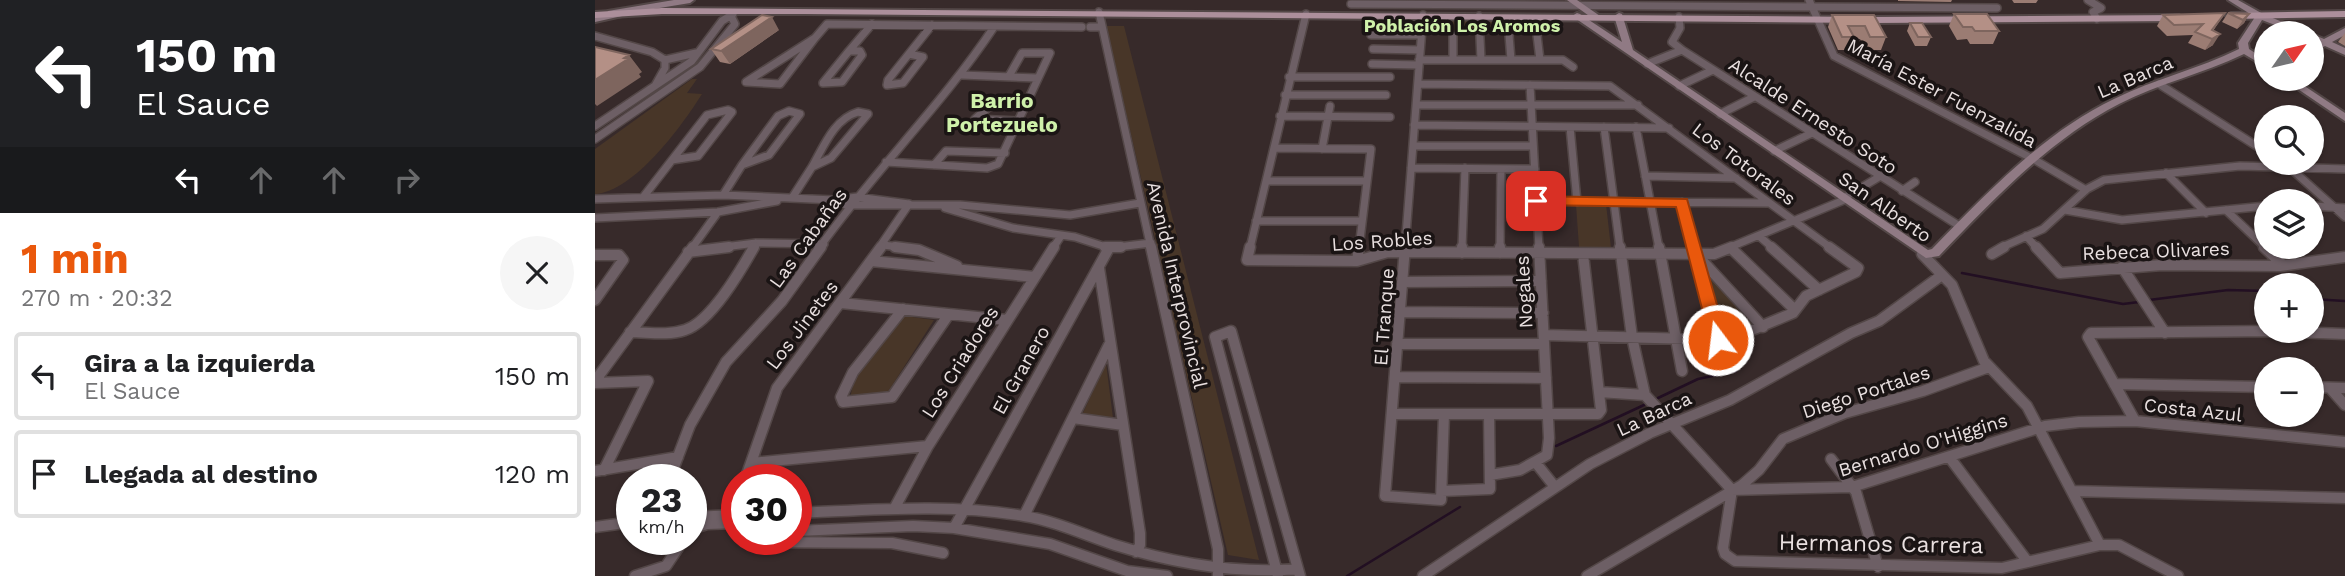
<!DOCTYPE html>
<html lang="es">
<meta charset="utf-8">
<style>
body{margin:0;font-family:"Work Sans",sans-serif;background:#f6f6f6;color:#202124;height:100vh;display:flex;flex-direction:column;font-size:26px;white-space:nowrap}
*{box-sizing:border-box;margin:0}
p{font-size:23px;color:#757577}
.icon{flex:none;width:38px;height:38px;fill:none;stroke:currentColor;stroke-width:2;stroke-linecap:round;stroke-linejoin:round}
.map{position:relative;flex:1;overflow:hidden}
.panel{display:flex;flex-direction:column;background:#fff;width:595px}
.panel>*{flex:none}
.guide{background:#202124;color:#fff;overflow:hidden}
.needle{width:46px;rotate:56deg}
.fabs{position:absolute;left:1659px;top:21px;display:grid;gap:14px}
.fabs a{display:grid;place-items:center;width:70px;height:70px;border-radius:50%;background:#fff;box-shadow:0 2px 5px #0004;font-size:35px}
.speed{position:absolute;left:21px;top:464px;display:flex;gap:14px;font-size:35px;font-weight:700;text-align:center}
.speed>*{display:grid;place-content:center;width:91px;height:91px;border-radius:50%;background:#fff;box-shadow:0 2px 5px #0004;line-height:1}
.speed small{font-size:18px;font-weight:400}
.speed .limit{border:10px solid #d22;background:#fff;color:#111}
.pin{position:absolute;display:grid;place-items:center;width:60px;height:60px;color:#fff;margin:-30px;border-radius:14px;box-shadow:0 4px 10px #0006}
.me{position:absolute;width:77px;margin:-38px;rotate:345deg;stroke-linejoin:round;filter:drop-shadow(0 0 5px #0008)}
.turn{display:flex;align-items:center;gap:24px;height:147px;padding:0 21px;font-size:32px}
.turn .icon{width:91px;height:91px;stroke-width:2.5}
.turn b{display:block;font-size:49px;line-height:60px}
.lanes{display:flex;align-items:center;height:66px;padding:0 21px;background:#0003;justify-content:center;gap:35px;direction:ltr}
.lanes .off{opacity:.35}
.round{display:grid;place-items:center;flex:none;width:74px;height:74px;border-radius:37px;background:#f6f6f6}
.head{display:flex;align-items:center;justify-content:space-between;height:119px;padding:0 21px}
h1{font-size:42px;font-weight:700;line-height:52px;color:#ea580c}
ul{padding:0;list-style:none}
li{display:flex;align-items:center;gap:21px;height:88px;margin:0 14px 10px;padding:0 7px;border:4px solid #e0e0e0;border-radius:7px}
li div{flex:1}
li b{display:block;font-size:26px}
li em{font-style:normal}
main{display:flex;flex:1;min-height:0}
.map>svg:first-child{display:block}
.green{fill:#483628}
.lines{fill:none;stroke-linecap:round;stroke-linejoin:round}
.stream{stroke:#220f22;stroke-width:2.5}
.street-far1-casing{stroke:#534747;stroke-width:10}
.street-casing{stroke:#534747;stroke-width:13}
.secondary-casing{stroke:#534747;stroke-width:4}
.primary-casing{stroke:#534747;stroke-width:4}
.street-far1{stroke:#6d5f65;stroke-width:7}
.street{stroke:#6d5f65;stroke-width:10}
.secondary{fill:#907a84;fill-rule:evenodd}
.primary{fill:#ac8f9b;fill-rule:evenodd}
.wall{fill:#9b7c73}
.shaded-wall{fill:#7e655e}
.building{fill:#b49086;stroke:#7e655e;stroke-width:2}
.route{fill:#ea580c;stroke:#983908;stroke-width:2}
.labels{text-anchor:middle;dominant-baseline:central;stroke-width:7;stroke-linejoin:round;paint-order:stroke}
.far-neighbourhood-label{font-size:18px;font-weight:bold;fill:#cff1aa;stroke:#1a1414}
.street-label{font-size:19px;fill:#e9e0e0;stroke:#1a1414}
.neighbourhood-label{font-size:21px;font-weight:bold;fill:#cff1aa;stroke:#1a1414}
.near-street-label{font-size:23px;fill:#e9e0e0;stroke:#1a1414}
</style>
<main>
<section class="panel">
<div class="guide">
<div class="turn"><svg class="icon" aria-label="left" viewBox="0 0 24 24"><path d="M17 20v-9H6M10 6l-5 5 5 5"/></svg><div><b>150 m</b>El Sauce</div></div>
<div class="lanes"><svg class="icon" aria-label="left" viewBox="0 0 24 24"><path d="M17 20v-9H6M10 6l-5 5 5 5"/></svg><svg class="icon off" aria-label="ahead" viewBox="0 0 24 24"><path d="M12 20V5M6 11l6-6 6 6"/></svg><svg class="icon off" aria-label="ahead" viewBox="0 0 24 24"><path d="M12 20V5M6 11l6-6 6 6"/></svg><svg class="icon off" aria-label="right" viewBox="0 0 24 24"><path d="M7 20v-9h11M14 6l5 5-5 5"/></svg></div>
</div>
<div class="head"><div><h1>1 min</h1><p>270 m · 20:32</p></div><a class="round"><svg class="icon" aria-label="close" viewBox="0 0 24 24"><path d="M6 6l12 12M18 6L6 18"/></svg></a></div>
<ul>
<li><svg class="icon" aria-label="left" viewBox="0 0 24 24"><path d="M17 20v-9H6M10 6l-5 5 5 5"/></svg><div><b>Gira a la izquierda</b><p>El Sauce</p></div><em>150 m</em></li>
<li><svg class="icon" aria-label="arrive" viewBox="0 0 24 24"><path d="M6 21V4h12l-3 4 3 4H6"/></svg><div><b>Llegada al destino</b></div><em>120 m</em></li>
</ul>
</section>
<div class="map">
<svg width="1750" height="576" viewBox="0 0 1750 576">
<rect width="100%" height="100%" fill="#372a2a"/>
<path class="green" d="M777,20L903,21L934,31L825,29L823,32H774Z
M511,26H529L664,560L633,555Z
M97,79H102L92,93L107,94C87,126 39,192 0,194V149Z
M981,204H1011L1016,248L984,247Z
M1115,276L1161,325L1131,338Z
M310,316L339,320L291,395L255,398L260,376Z
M511,363L518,418L487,415Z"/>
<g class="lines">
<path class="stream" d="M1367,273L1528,304L1544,302
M1717,299L1750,301
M1554,300L1633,290L1671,291
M1063,398L1103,379L1141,371
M961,446L1049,405
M752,576L865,507"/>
<g class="street-far1-casing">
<path id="street-far1" d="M1214,0L1239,56L1440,160L1491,190
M1493,0L1506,8L1498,12L1502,19
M756,4L1402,8
M504,12L556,248
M884,16L886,60
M1084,17L1085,28L1077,42L1087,50
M495,27H506
M776,35H826
M858,35V60
M914,35L916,60
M942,35L945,60
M0,36L57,52L70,60L101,53
M220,38L185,84L151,82Z
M220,38L232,24L487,27
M778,49L825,50
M254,51H265L267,55L247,82L228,83Z
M254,51L277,24
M314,54L328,57L308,83L292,85L293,80L337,25
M824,60H968L978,67
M777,64L824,65
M1052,64L1087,50L1366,227
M367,75L442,78
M694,77H795
M61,84L70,68V60
M823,84L1015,86L1236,248
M1564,84L1671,152
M935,85L944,248
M1084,86L1118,70
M690,95H791
M821,105H1043
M133,110L137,112L103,156L77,160L112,115Z
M194,111L205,114L174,155L147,165L183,116Z
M263,112L273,114L236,158L217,167C229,146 239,119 263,112Z
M1125,114L1159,97
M685,116L795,117
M424,121L380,119L395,106L432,104
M819,125L1074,128
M0,126L97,61L127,21L138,14
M975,127L982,202
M1009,127L1025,248
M1041,127L1064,248
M0,139L105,67L140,24L136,16
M818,146H938
M679,148L776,149L764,248
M727,149L735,106
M1179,151L1217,133
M291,162L392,168L403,164L455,53H427L414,76
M339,165L351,151L410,153
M1694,167L1750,217
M816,168L940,169
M1571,173L1611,213
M1050,176L1141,178
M671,181H772
M1307,191L1320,182
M128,195L147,165
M49,196L77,160
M197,198L217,167
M0,199L128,195L239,200L262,197L314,204
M1247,199L1284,177
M941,201L1174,203
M1087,202L1099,248
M251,205H365L475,215L545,203
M1717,206L1750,208
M350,208L418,228L480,237L514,248L556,243
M1470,210L1527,220L1671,206
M1631,210L1671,248
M0,218L123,212L182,201
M661,221H767
M1164,236L1178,248
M1431,236L1442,248
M288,245L312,248
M97,248L123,212
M121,248L161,243L229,244
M158,248L161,243
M224,248C279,171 347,105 399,27
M284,248L314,204
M458,248L466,236
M655,248L711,14
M810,248L828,15
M867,248L870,168
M905,248L906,169
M1133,248L1249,200
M1405,248L1448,229L1492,189L1509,180L1645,166L1750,169"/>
</g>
<g class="street-casing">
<path id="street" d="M300,247L324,250L362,266
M510,247H526
M556,247L623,549V576
M655,247L652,260L762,261L793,252L1119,254L1137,247
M810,247L790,496L846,500L849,414
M1025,247L1037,337L1050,395L1137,490
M1064,247L1087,371
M1099,247L1129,364
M1176,247L1224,290
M1441,247L1465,273L1567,265L1685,266L1750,257
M1669,247L1688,265
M1136,248L1199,309
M93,252L134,247
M867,253V247
M905,253V247
M1327,254L1357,285L1389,361L1432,406L1505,545
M1397,254L1409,247
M0,255H24L28,260L0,300
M1102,255L1168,327
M276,261L440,277
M762,261L764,247
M1527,267L1570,333
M504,268L545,533V545L541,552
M807,282L946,281
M246,303L412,320
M308,309L258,372L246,397L248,402L297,397L354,314
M805,312L948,313
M35,332C53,332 72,336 90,330C116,322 146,270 159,247
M949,335L1133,340L1198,313L1211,296L1261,272L1263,268L1234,247
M802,344H949
M800,377L951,378
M0,381L98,247
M0,383L53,381L9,470
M1519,384L1671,387
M1717,387L1750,388
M1735,388L1750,405
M1004,392L1050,395
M797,414H1003L1006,410L988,254
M478,418L528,425
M1540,421L1493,337L1496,333L1675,331L1750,334
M1355,458L1432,561
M1236,459L1261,492L1283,567
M156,463L333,446
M941,463L960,487
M0,471L83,457
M895,475L925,470L952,455L954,438L944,247
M74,480L95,425L131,362L187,301L226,247
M150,480L182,388L286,247
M1137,490L1257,487L1450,426L1484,422L1540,421L1750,442
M1137,490L1128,548L1130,554L1140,561L1407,568L1505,545H1524L1583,576
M847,491L895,489L894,415
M1477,491L1750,498
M299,509L333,446L459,247
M201,513C277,510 354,503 429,516C460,521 490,535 520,545C578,563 642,574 703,569
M138,515L142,504
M429,516L514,345
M96,517L142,515
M0,527L37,522
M359,528L514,248
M96,529L112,524L142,523
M201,531L318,526L359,528L455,544L532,571L572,576
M158,539L167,542L297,543L348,553
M40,576L71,566L89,539
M683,576L620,337L636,331L705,576
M828,576L995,464L1055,433L1135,400L1256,333L1284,321L1347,275
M992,576L1147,485L1164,470L1188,439L1250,413L1328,391L1394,367"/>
</g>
<g class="secondary-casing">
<path id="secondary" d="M79,0H99L95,3L28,14L27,16L0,22V16L12,14L13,11Z
M972,0H982L1005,16L1000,19L997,18Z
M1633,0H1643L1668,14L1714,33H1701L1667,20L1653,43L1654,49L1671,60V67L1649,54C1608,74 1564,83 1524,104C1454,140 1398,200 1344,256L1331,258L977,16L982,13L985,14L1027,42L1019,16L1024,13L1027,14L1038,50L1333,250L1337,249C1391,194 1448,133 1519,99C1559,79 1604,69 1644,49L1643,43L1660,17Z
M1750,28V35L1737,42L1750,48V55L1730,46L1717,53V46L1722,43L1717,40V34L1729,39Z
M1688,79H1699L1750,113V121Z"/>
</g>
<g class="primary-casing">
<path id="primary" d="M67,8L1277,17L1584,15L1589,18L1584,21L1277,23L210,14H67L0,18V12Z
M1750,11V17L1636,19L1631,16L1636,13Z"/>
</g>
<use href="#street-far1" class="street-far1"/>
<use href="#street" class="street"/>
<use href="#secondary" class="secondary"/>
<use href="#primary" class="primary"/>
</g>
<path class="wall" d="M1303,0H1357L1356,2L1303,1Z
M1417,0H1443L1441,3H1419Z
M1630,13L1618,31V45L1610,50L1593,43L1598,35L1572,36L1562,26L1568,15Z
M1633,13L1654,14L1649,23L1642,29L1627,22Z
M1359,14L1404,31L1398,44H1375L1372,39L1362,40L1354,26Z
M1237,15H1279L1291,37L1286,50H1271L1265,39H1258L1254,50H1243L1233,27Z
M1315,23L1336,37L1332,46H1320L1312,31Z
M184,30L135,64L125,62L116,49Z
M1750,33V46L1743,42Z"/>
<path class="shaded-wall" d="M1654,14L1649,23L1642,29L1648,20Z
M177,17L184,30L135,64L126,51Z
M1625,34L1618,45L1610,50L1617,39Z
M34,55L47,72L44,74L46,77L2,106L0,104V80Z"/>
<path class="building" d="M1630,13L1617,30L1625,34L1617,39L1600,32L1608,24L1579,25L1568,15Z
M1633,13L1654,14L1648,20Z
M1359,14H1392L1404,31H1380L1377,27H1368Z
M167,15L177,17L126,51L116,49Z
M1237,15H1279L1291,37H1275L1270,26H1253L1259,37H1247Z
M1315,23H1327L1336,37H1323Z
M0,47L34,55L29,58L33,59L0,80Z"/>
<path class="route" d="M941,196L1092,199L1132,340L1129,344L1123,346L1115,340L1081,207L936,205V198Z"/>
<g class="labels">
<g class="far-neighbourhood-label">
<text x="867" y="25">Población Los Aromos</text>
</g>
<g class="street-label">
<text transform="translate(1540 77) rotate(-23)">La Barca</text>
<text transform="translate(1347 93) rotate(28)">María Ester Fuenzalida</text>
<text transform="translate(1218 116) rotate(33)">Alcalde Ernesto Soto</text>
<text transform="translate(1149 164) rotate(37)">Los Totorales</text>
<text transform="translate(1290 207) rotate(35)">San Alberto</text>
<text transform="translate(213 238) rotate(-54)">Las Cabañas</text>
<text transform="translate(787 241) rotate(-4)">Los Robles</text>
<text transform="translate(1561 251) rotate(-2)">Rebeca Olivares</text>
<text transform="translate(582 285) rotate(77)">Avenida Interprovincial</text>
<text transform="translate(929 292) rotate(-93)">Nogales</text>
<text transform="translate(789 317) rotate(-86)">El Tranque</text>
<text transform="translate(207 325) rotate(-53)">Los Jinetes</text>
<text transform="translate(365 362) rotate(-58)">Los Criadores</text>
<text transform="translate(426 370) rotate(-61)">El Granero</text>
<text transform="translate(1271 392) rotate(-18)">Diego Portales</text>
<text transform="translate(1598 410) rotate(6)">Costa Azul</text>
<text transform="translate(1059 414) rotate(-25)">La Barca</text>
<text transform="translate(1328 445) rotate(-17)">Bernardo O'Higgins</text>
</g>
<g class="neighbourhood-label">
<text x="407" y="100">Barrio<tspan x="407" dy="24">Portezuelo</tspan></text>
</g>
<g class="near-street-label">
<text transform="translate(1286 544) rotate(1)">Hermanos Carrera</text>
</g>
</g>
</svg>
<div class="fabs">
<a><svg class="needle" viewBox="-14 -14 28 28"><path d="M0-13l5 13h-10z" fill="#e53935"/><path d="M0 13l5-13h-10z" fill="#757577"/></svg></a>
<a><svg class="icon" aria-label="search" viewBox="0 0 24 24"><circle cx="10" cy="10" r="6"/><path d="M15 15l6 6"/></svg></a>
<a><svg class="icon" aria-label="layers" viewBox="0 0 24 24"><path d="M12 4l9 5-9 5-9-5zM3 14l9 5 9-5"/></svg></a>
<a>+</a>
<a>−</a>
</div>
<div class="speed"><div>23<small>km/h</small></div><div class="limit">30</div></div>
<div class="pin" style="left:941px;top:201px;background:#d93025"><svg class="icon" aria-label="arrive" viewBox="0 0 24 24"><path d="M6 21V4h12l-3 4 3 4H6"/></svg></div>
<svg class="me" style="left:1123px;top:340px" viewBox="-20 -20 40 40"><circle r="17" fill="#ea580c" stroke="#fff" stroke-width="3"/><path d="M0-11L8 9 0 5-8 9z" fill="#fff"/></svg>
</div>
</main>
